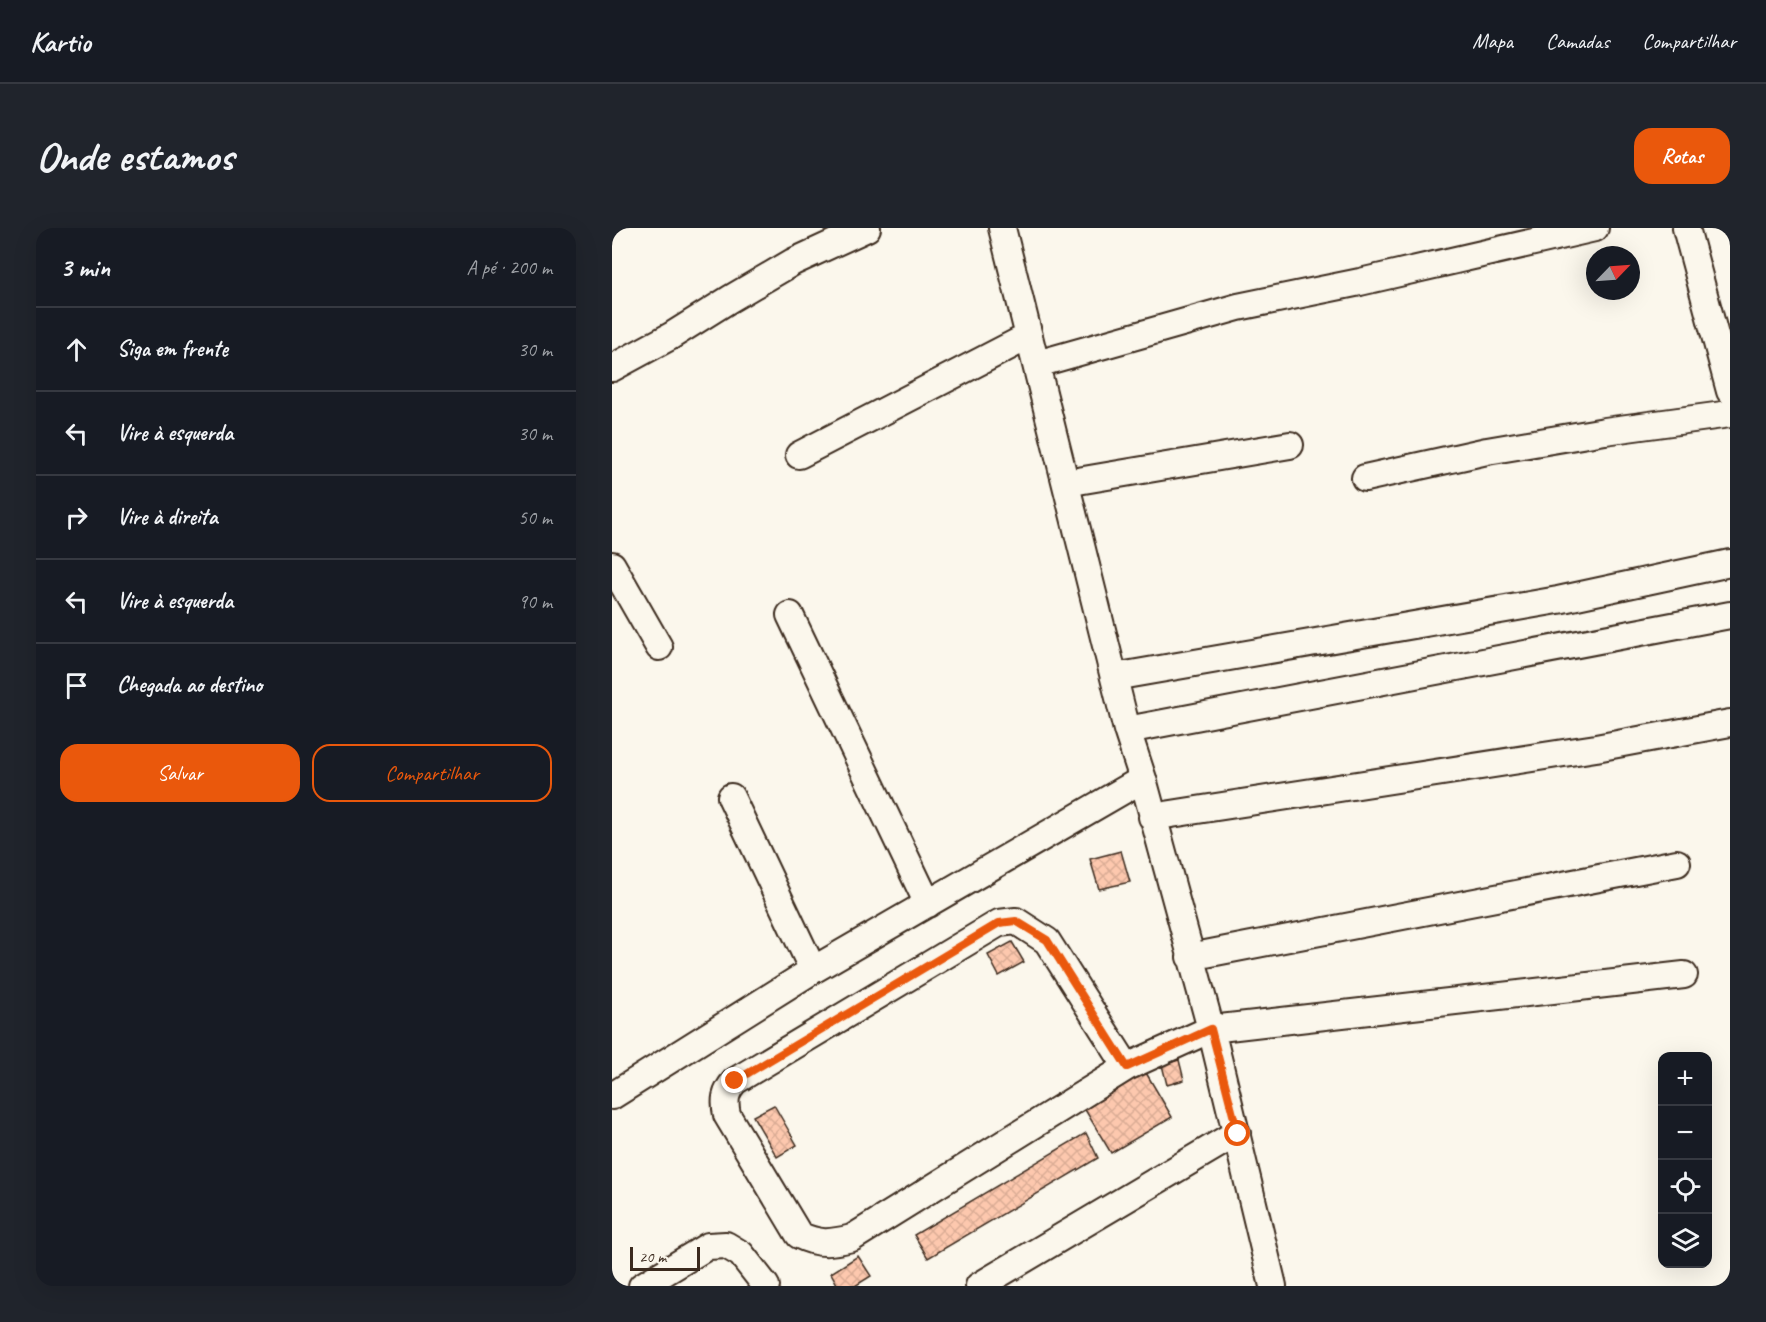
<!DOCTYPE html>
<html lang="pt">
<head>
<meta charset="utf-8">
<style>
  :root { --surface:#171b24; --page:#20242c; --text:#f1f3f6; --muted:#9ea1a6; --line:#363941; --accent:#ea580c }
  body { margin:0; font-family:Caveat,sans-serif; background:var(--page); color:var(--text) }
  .controls { position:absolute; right:18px; bottom:18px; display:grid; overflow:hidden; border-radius:12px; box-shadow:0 6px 24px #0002 }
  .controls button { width:54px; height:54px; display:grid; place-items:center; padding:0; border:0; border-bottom:2px solid var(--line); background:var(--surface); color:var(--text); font:30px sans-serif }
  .compass { position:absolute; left:974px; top:18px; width:54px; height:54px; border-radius:50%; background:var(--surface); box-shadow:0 6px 24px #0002; rotate:65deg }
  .scale { position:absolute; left:18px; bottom:15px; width:70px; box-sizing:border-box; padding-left:6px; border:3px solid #3b2a1e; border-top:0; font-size:16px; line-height:21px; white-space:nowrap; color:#3b2a1e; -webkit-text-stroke:4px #fbf7ec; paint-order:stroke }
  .stop { position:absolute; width:18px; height:18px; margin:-14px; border:4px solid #ea580c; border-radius:50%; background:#fff }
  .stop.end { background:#ea580c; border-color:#fff; box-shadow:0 2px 6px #0008 }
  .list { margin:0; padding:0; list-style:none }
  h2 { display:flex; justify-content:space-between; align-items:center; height:78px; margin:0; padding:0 24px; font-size:26px }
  h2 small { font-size:20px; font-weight:400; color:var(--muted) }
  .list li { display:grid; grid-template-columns:39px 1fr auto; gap:18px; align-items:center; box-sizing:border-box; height:84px; padding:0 24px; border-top:2px solid var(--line) }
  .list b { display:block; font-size:22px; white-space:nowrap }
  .list em { font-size:20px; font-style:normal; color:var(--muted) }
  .actions { display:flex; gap:12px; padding:18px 24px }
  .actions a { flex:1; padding:14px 0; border:2px solid var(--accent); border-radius:18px; text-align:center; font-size:21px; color:var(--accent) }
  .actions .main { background:var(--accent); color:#fff }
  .icon { flex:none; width:33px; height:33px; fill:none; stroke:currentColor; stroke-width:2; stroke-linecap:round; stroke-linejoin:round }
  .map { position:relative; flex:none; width:1118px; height:1058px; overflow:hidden; border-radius:18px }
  header { display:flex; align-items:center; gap:36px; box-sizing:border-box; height:84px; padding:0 30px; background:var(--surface); border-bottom:2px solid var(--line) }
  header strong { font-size:28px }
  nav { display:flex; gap:33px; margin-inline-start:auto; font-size:21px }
  .intro { display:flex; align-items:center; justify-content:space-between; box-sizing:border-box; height:144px; padding:0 36px }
  h1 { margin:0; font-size:42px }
  .button { padding:15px 27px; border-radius:18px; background:var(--accent); color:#fff; font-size:21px; font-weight:700 }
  main { display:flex; gap:36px; padding:0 36px }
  aside { flex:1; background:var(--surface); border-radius:18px; box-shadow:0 6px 24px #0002 }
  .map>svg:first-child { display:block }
  .building { fill:url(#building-cross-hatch); stroke:#3b2a1e; stroke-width:1.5 }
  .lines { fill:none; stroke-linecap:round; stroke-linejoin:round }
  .minor-casing { stroke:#3b2a1e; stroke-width:30 }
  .minor { stroke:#fbf7ec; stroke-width:26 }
  .route { stroke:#ea580c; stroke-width:8 }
</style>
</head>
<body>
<header>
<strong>Kartio</strong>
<nav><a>Mapa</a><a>Camadas</a><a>Compartilhar</a></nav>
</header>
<div class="intro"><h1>Onde estamos</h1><a class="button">Rotas</a></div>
<main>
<aside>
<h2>3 min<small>A pé · 200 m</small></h2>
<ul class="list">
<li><svg class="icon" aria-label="ahead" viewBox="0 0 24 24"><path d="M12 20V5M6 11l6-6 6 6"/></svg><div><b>Siga em frente</b></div><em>30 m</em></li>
<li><svg class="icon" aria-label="left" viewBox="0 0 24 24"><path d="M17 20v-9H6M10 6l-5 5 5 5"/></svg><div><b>Vire à esquerda</b></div><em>30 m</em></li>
<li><svg class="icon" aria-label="right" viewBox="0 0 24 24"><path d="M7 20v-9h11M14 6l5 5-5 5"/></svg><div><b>Vire à direita</b></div><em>50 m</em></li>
<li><svg class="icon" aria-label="left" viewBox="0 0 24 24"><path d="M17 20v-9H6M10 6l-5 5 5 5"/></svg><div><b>Vire à esquerda</b></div><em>90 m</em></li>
<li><svg class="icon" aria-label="arrive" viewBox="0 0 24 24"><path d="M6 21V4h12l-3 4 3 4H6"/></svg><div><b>Chegada ao destino</b></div></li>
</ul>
<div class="actions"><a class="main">Salvar</a><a>Compartilhar</a></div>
</aside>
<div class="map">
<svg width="1118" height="1058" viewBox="0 0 1118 1058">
  <defs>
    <pattern id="building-cross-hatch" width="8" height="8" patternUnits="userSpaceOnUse" patternTransform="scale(1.5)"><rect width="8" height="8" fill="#fdc8ae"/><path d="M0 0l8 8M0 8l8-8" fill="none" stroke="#daac95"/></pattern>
  </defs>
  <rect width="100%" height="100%" fill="#fbf7ec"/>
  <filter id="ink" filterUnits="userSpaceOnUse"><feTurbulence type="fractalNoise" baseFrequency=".0167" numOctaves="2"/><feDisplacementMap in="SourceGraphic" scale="12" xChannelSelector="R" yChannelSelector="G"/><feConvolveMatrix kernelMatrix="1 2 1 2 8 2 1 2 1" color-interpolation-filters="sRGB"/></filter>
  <g filter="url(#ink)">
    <path class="building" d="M509 623 518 654 487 661 478 631Z
      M400 714 412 734 387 748 376 727Z
      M567 832 572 852 555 857 550 837Z
      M533 843 560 889 499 925 472 880Z
      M162 877 185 917 165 929 141 888Z
      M474 905 486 930 316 1030 302 1007Z
      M246 1028 259 1048 243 1058H226L219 1045Z"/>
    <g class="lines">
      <g class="minor-casing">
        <path id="minor" d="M390 0 515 502 531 551 599 801 661 1058
          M1074 0 1118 163
          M425 136 626 79 748 54 983 0
          M0 140 59 108 118 71 181 34 255 0
          M187 227 417 108
          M753 250 875 223 993 203 1118 186
          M454 255 678 217
          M0 337 47 419
          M178 387 316 676
          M502 449 946 372 1118 335
          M515 502 1118 387
          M119 569 201 742
          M540 589 984 520 1118 495
          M578 729 1065 635
          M515 839 435 713 404 693 387 695 123 853C113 864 112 872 115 887L187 1007C207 1017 219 1015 240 1010L515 839 599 801 1072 747
          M0 868 201 742 531 551
          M30 1058 96 1018 114 1017 129 1026 154 1058
          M367 1058 625 905"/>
      </g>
      <use href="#minor" class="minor"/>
    </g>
  </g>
  <g class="lines" filter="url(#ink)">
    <path class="route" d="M123 853 387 695 404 693 435 712 515 839 599 801 626 906"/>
  </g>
</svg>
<div class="controls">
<button>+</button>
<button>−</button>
<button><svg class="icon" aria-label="locate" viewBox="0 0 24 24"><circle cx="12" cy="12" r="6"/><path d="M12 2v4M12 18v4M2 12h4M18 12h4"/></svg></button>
<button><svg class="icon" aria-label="layers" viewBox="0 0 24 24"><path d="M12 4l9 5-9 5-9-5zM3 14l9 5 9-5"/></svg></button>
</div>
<svg class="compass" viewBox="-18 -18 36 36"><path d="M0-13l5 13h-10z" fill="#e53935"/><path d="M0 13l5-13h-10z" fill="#9ea1a6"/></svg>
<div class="scale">20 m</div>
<div class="stop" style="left:626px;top:906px"></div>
<div class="stop end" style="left:123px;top:853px"></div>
</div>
</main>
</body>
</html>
